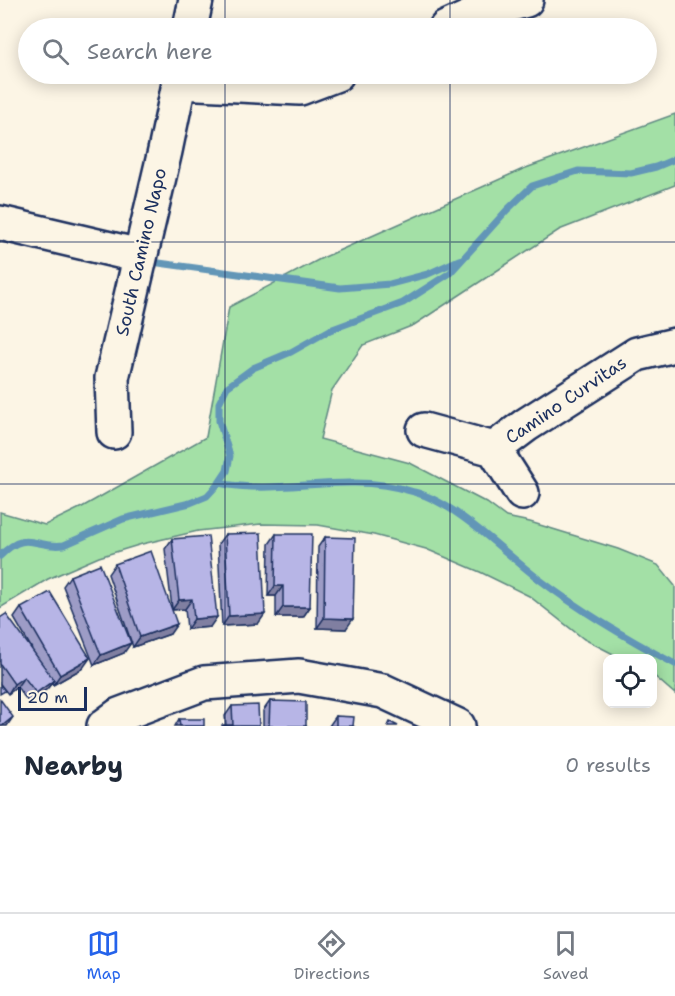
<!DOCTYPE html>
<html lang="en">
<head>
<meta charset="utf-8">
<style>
  :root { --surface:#fff; --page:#f2f2f3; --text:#1f2937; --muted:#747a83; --line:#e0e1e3; --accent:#2563eb }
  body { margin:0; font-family:"Shantell Sans",sans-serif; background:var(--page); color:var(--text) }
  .controls { position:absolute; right:18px; bottom:18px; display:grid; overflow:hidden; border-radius:12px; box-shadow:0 3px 15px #0003 }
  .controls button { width:54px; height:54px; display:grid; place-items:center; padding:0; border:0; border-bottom:2px solid var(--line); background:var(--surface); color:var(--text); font:30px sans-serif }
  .scale { position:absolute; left:18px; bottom:15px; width:69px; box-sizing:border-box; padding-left:6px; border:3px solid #1b2f5e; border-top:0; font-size:16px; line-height:21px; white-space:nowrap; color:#1b2f5e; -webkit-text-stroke:4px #fcf5e5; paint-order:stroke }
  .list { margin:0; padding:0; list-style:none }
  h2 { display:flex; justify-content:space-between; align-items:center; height:78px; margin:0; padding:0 24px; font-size:26px }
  h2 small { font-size:20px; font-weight:400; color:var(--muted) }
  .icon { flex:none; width:33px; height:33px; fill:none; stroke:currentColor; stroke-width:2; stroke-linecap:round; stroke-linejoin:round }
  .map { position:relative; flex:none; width:675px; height:726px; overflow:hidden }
  .search { position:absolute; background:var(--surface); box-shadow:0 3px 15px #0003; left:18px; right:18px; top:18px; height:66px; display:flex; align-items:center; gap:15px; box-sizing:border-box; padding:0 21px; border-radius:33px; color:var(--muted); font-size:22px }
  .sheet { height:186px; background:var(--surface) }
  nav { display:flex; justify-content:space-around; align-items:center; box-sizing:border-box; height:84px; border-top:2px solid var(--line); background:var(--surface); font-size:16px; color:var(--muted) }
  nav a { display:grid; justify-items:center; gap:3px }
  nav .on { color:var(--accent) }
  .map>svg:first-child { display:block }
  .green { fill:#a3e0a6; stroke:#5f8882; stroke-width:1.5 }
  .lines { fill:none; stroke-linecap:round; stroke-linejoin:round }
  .stream { stroke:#6296b7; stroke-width:7 }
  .minor-casing { stroke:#1b2f5e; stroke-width:38 }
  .minor { stroke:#fcf5e5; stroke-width:33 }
  .wall { fill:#9d9cc6; stroke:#1b2f5e; stroke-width:1.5 }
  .shaded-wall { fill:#807fa1; stroke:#1b2f5e; stroke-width:1.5 }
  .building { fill:#b7b5e6; stroke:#1b2f5e; stroke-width:1.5 }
  .grid { fill:none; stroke:#1b2f5e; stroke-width:1.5; stroke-opacity:0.55 }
  .labels { text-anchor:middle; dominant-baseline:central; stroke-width:4.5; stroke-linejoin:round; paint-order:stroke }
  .street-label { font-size:18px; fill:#1b2f5e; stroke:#fcf5e5 }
</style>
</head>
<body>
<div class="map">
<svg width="675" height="726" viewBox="0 0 675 726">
  <rect width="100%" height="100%" fill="#fcf5e5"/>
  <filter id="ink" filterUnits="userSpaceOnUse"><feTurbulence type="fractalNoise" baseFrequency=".0167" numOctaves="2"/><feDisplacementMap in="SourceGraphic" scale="12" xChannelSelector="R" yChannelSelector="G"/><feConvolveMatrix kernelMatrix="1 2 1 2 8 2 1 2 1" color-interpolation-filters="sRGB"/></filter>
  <g filter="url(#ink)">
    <path class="green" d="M675 114V185L559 230 414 325 363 345 332 390 320 439 410 463 487 503 506 517 530 522 618 549 658 565 675 586V694L653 675 652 658H621L584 639 529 596 480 572 426 549 374 535 318 525 261 524 198 531 142 544 99 557 48 579 0 608V512L45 525 82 507 206 437 229 307 320 259 523 169Z"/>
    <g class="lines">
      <path class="stream" d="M159 263 340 288 390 284 428 274 459 260
        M219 483C265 493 309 482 355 483 375 483 395 486 414 492 457 503 504 553 540 580 582 612 628 639 675 664
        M0 556C27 528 35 549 64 545L123 519 190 503 207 496 219 483 227 471 230 456 219 421V403L227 387 253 368 291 352 330 330 403 303 450 273 507 210 532 186 578 171 631 173 656 167 675 159"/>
      <g class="minor-casing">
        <path id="minor" d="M190 28 196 0
          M446 28 479 13 526 0
          M179 82 300 88 337 74
          M0 223 140 256
          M424 430 494 449 522 493
          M114 432 112 378 165 151 181 74
          M494 449 526 425 637 354 675 345
          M104 726 119 715 204 683 299 676 383 691 458 726"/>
      </g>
      <use href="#minor" class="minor"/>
    </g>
    <path class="wall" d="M225 534 258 624 222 626 218 544Z
      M276 534 310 607 303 617H276V596H268L269 544Z
      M325 537 346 629 317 628 318 547Z
      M172 539 210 627 187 629 185 609 172 610 170 634 133 647 108 574 115 564 172 608 165 549Z
      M70 576 124 653 94 665 63 586Z
      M21 608 83 668 53 685 52 683 47 689 29 703 17 687 8 694 0 684V618L32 649 14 618Z
      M270 701 306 726H263V711Z
      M232 706 259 726H222L226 725 225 716Z
      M336 716 353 726H329Z
      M179 719 204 726H175Z"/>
    <path class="shaded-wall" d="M275 586H283L276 596H268Z
      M192 599 185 609 172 610 179 600Z
      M283 607H310L303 617H276Z
      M265 614 258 624 222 626 229 616Z
      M217 617 210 627 187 629 194 619Z
      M324 618 353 619 346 629 317 628Z
      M177 624 170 634 133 647 140 637Z
      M131 643 124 653 94 665 101 655Z
      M90 658 83 668 53 685 60 675Z
      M24 677 17 687 8 694 14 684Z
      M54 680 47 689 29 703 36 693Z
      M13 717 7 726H2Z"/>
    <path class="building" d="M261 533 265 614 229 616 225 534Z
      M276 534H312L310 607H283V586H275Z
      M208 536 217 617 194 619 192 599 179 600 172 539Z
      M325 537 355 538 353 619 324 618Z
      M151 551 177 624 140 637 115 564Z
      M100 564 131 643 101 655 70 576Z
      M50 592 90 658 60 675 21 608Z
      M6 614 54 680 36 693 24 677 14 684 0 664V618Z
      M0 684 5 691 0 694Z
      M0 699 13 717 2 726H0Z
      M270 701 306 702V726H269Z
      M258 705 259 726H222V725H233L232 706Z
      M336 716 354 717 353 726H336Z
      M179 719H204V726H180Z
      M390 722 398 726H388Z"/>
  </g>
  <path class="grid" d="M225 0V28M450 0V28M225 74V726M450 74V726M0 242H675M0 484H675"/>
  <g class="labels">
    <g class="street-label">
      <text transform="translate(141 252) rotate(-77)">South Camino Napo</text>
      <text transform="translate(566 400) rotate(-34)">Camino Curvitas</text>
    </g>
  </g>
</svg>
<div class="controls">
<button><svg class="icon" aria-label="locate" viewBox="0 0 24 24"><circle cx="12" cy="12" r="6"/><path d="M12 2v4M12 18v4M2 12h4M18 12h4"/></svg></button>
</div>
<div class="scale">20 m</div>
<div class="search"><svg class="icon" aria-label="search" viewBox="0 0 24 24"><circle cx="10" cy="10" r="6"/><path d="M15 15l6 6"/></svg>Search here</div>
</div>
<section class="sheet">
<h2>Nearby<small>0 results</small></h2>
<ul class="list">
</ul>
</section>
<nav>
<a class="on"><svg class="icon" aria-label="map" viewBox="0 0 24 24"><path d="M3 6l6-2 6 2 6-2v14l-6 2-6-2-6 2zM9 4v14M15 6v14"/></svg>Map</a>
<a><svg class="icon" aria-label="directions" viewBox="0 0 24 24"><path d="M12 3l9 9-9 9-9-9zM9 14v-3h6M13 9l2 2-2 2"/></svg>Directions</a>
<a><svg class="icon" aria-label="saved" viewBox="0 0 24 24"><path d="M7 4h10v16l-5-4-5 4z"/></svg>Saved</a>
</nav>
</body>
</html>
